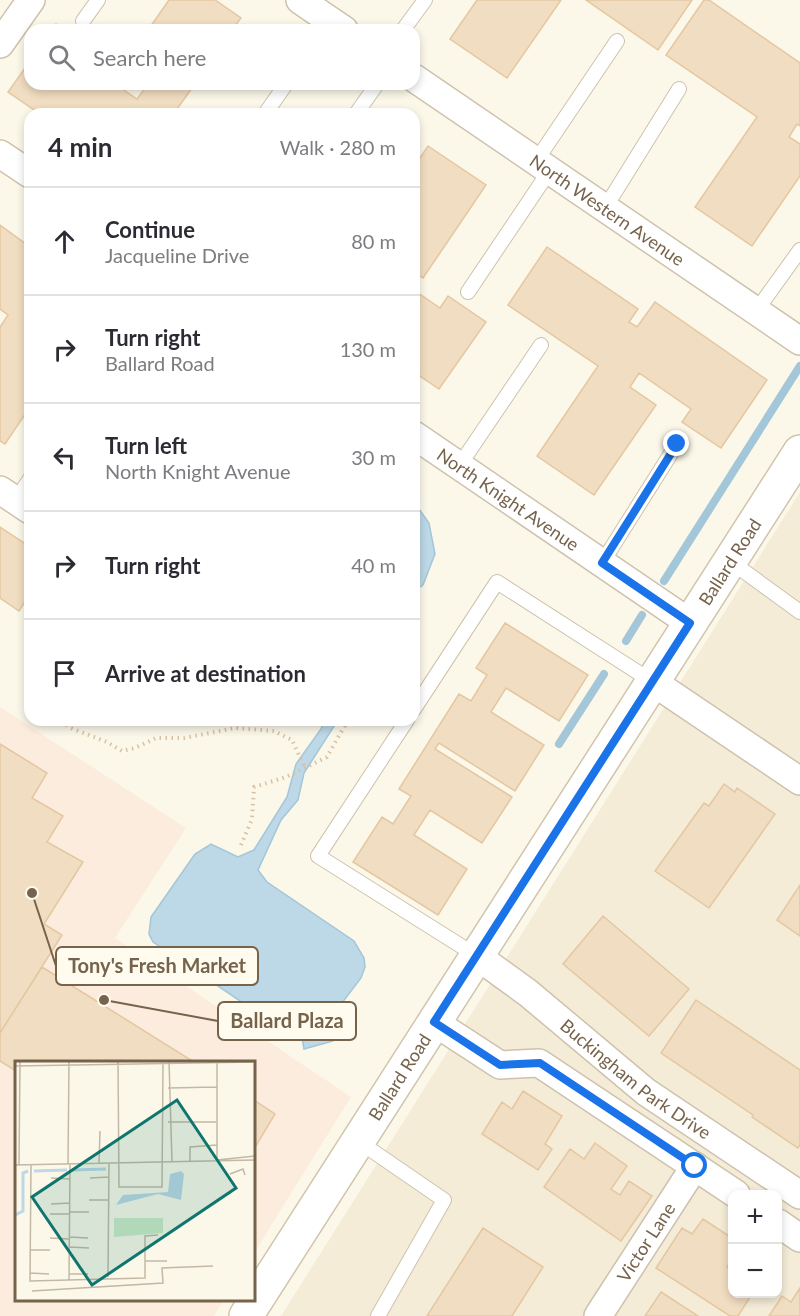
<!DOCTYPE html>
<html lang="en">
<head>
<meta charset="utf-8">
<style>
  :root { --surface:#fff; --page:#f7f7f7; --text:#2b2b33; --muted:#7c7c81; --line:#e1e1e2 }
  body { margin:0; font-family:Lato,sans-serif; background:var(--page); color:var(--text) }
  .controls { position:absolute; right:18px; bottom:18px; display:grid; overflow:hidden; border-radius:12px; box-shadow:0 3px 9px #0003 }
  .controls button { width:54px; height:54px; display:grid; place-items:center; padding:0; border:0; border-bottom:2px solid var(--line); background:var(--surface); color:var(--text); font:30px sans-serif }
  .stop { position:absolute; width:18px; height:18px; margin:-14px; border:4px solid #1a73e8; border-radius:50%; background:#fff }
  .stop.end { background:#1a73e8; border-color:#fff; box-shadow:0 2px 6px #0008 }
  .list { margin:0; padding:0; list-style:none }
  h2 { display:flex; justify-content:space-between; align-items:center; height:78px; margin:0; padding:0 24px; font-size:26px }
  h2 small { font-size:20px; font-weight:400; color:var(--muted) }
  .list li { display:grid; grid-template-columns:39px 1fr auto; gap:18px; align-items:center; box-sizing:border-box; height:108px; padding:0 24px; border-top:2px solid var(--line) }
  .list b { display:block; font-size:22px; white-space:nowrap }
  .list p { margin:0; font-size:20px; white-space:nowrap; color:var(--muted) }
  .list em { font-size:20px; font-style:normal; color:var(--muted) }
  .icon { flex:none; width:33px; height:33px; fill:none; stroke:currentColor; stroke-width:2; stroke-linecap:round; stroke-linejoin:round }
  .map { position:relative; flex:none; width:800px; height:1316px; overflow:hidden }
  .search { position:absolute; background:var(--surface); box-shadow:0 3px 9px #0003; left:24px; top:24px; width:396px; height:66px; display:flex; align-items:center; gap:15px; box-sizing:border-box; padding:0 21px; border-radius:18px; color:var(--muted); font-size:22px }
  .panel { position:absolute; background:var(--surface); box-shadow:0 3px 9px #0003; left:24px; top:108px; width:396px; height:618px; border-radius:18px }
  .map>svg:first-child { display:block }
  .residential { fill:#f4ecd7; fill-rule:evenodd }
  .commercial { fill:#fcecdd }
  .water { fill:#bdd8e6; stroke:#a3c6d8; stroke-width:1.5 }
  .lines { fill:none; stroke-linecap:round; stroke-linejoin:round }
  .stream { stroke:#a3c6d8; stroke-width:8 }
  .building { fill:#f1ddc1; stroke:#e4c7a1; stroke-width:1.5 }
  .lane-casing { stroke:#cec2ae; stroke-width:16 }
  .street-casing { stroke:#cec2ae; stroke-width:30 }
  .secondary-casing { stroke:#d1c4ac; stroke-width:36 }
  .path { stroke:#d7c1a3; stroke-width:4; stroke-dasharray:1.5 4.5; stroke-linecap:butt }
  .lane { stroke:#fff; stroke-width:14 }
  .street { stroke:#fff; stroke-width:27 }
  .secondary { stroke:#fff; stroke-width:33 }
  .route { stroke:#1a73e8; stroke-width:8 }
  .labels { text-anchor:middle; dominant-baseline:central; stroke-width:6; stroke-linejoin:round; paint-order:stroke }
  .street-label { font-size:18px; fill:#76634c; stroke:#fffbef }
  .inset-river { fill:none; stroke:#bdd8e6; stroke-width:3 }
  .inset-road { fill:none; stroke:#c2b8a5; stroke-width:1.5 }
  .view { fill:#0f766e; fill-opacity:0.15; stroke:#0f766e; stroke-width:3 }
  .inset-edge { fill:none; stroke:#76634c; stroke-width:3 }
  .leader { fill:none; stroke:#76634c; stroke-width:2 }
  .callout-dot { fill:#76634c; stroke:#fffbef; stroke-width:2 }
  .callout { fill:#fffbef; stroke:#76634c; stroke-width:2 }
  .callout-label { font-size:20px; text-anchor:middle; font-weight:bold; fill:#76634c }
</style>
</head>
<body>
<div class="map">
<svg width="800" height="1316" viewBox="0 0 800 1316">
  <rect width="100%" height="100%" fill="#fcf8e9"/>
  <path class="residential" d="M800 492V1316H281ZM732 1194H778V1294H732Z"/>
  <path class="commercial" d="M0 707 186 828 115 938 351 1097 254 1253V1062H16V1300H224L214 1316H0Z"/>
  <path class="water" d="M414 502 429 523 435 554 423 585 414 591Z
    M324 720H338L304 773 298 800 281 820 258 870 267 882 354 941 364 958 365 967 361 978 332 1016 333 1041 304 1049 301 1032 277 1026 153 942 149 934 151 917 195 854 211 844 238 857 254 850 287 797 296 764 321 729Z"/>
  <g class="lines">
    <path class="stream" d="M664 581 800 366
      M626 641 642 615
      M559 744 604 674"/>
  </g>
  <path class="building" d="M169 0H215L241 18 232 30H148Z
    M477 0H561L507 78 450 39Z
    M586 0H692L658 50Z
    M704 0H709L800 63V126L797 124 789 137 800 144V176L752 246 695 207 757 117 666 55Z
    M56 24 64 30H52Z
    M30 61V84H115L137 99 146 87 142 84H195L177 109 185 114H40L8 92Z
    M428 146 486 185 423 278 414 272V167Z
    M0 225 30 247V407L5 444 0 441V327L8 315 0 309Z
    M547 247 638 309 629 322 637 327 655 302 767 380 721 448 682 422 691 409 639 373 630 387 656 405 594 495 537 456 598 366 508 305Z
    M414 290 440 308 448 296 486 322 439 389 414 372Z
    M0 527 30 547V594L19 611 0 598Z
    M505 623 588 675 559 721 506 688 491 712 544 745 515 791 439 743 435 749 512 797 482 843 430 810 414 835 467 869 438 915 353 862 382 817 393 824 411 796 399 789 459 694 471 701 487 675 476 668Z
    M0 744 47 773 32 798 63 816 47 842 83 862 44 924 62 935 0 1033Z
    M724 784 735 792 737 788 775 814 709 908 655 871 704 803 709 806Z
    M800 885V936L777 920Z
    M603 916 689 989 649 1036 563 964Z
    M42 967 194 1062H16V1071L0 1061V1033Z
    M696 1000 800 1070V1145L798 1148 752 1117 753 1115 661 1053Z
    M523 1091 562 1116 545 1144 552 1149 538 1170 482 1134 502 1102 512 1109Z
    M254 1100 275 1114 254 1149Z
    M595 1143 627 1166 611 1189 620 1195 629 1181 652 1196 621 1241 544 1187 570 1149 584 1159Z
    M703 1219 732 1238V1258L727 1267 732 1271V1294H752L738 1316H730L656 1268 682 1228 692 1234Z
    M483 1228 543 1267 512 1316H427Z
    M800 1288V1316H769L782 1296 791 1302Z
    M661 1292 698 1316H645Z"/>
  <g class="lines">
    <g class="lane-casing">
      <path id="lane" d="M83 21 98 0
        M403 30 425 0
        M265 114 286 84
        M356 114 377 84
        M536 161 617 41
        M605 208 679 89
        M468 292 550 170
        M756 311 800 250
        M459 466 541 345
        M16 500 30 479
        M730 561 800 612
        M602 563 677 444
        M414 709 497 582 653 682
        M407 720 318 856 477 956
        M358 1141 444 1200 378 1316"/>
    </g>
    <g class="street-casing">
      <g id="street">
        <path d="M300 0 344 30"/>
        <path d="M0 44 31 0"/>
        <path id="s1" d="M414 78 800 341"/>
        <path d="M0 154 30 174"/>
        <path id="s2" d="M414 435 690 623"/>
        <path d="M0 490 30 510"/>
        <path d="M653 682 800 781"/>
        <path id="s3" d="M477 956 528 993 646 1092 800 1195"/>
        <path d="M434 1022 500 1065 539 1063 736 1194"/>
        <path d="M778 1223 800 1238"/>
        <path id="s4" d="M598 1316 695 1166"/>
      </g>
    </g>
    <g class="secondary-casing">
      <g id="secondary">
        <path id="s5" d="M246 1316 800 452"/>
      </g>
    </g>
    <path class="path" d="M63 720 68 727 107 742 122 751 135 748 156 738H184L235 728 274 731 292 740 305 768
      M241 845 252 819 254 787 286 777 327 757 348 720"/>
    <use href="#lane" class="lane"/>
    <use href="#street" class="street"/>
    <use href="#secondary" class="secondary"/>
  </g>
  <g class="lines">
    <path class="route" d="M677 444 602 563 690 623 434 1022 500 1065 540 1063 695 1166"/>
  </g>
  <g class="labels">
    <g class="street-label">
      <text stroke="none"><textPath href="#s1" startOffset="234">North Western Avenue</textPath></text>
      <text stroke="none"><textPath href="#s2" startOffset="114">North Knight Avenue</textPath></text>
      <text stroke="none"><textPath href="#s5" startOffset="896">Ballard Road</textPath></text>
      <text stroke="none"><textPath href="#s5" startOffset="284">Ballard Road</textPath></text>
      <text stroke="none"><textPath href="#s3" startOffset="201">Buckingham Park Drive</textPath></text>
      <text stroke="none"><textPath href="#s4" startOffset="88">Victor Lane</textPath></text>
    </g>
  </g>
  <g transform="translate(15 1061)">
    <rect width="240" height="240" fill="#fcf8e9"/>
    <path d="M99 157H148V172L99 176Z" fill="#ceeac7"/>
    <path d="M166 110 169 113 166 139 143 133 101 144 108 134 153 131 155 113Z" fill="#bdd8e6"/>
    <path class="inset-river" d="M57 109 91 108M19 110 52 109M0 154 8 150V112L13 110"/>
    <path class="inset-road" d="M103 0 104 126H147L148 3M154 0 157 101M0 5 240 1M153 27 202 26M153 61H201M202 99V0M202 99 240 95M175 100V86L202 84M84 102 85 70M53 103 54 0M0 104 240 99M4 104 5 0M16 104 15 220 130 217V175L143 174M215 113 228 108 230 114M36 117 55 118M75 117 94 116M74 139H94M36 143 55 142M55 151H74M35 153H55M54 176 73 177M35 177 54 178M54 186 74 187M15 189H35M130 200H152M15 212 34 213M54 213H73M93 216 94 102M54 220 55 103M17 230 148 222 147 207 198 205"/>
    <path class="view" d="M162 39 221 127 77 224 17 136Z"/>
    <rect width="240" height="240" class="inset-edge"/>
  </g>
  <path class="leader" d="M32 893L56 966M104 1000L218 1021"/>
  <g class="callout-dot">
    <circle cx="32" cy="893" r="6"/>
    <circle cx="104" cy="1000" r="6"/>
  </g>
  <g class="callout">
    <rect x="56" y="947" width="202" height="38" rx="6"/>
    <rect x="218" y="1002" width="138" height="38" rx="6"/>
  </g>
  <g class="callout-label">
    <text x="157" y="973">Tony's Fresh Market</text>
    <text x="287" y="1028">Ballard Plaza</text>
  </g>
</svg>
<div class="controls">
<button>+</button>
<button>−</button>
</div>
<div class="stop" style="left:695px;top:1166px"></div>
<div class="stop end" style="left:677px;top:444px"></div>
<div class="search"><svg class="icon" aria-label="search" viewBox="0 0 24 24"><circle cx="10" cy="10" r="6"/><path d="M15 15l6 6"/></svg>Search here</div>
<section class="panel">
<h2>4 min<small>Walk · 280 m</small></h2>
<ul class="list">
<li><svg class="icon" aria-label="ahead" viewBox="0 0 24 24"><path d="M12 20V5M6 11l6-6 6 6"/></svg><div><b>Continue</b><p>Jacqueline Drive</p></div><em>80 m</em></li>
<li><svg class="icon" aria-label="right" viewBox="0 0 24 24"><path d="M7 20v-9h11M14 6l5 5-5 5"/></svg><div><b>Turn right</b><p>Ballard Road</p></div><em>130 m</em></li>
<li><svg class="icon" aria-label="left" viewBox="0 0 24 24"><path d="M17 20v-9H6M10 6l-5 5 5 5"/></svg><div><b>Turn left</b><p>North Knight Avenue</p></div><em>30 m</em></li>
<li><svg class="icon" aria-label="right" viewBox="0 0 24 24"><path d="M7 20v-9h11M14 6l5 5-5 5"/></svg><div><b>Turn right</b></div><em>40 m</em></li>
<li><svg class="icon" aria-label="arrive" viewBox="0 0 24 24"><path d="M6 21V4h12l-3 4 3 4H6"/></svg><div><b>Arrive at destination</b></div></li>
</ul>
</section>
</div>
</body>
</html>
